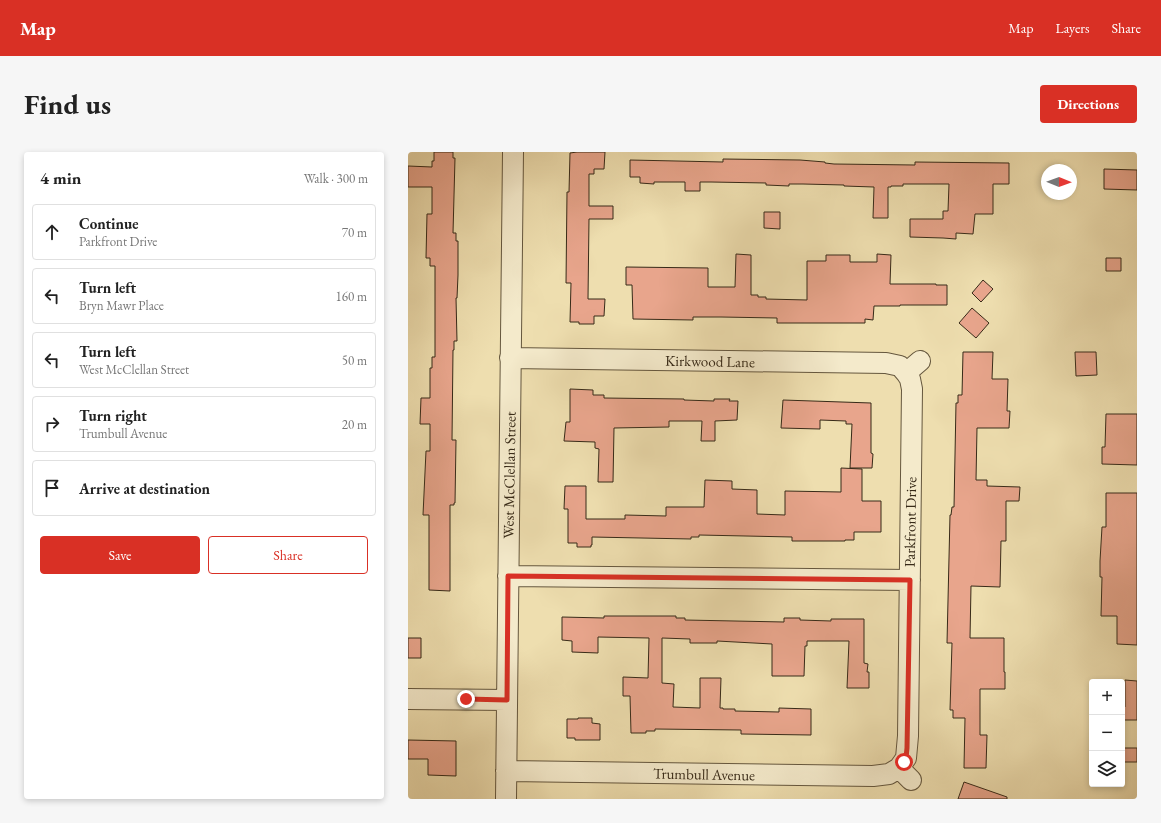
<!DOCTYPE html>
<html lang="en">
<head>
<meta charset="utf-8">
<style>
  :root { --surface:#fff; --page:#f6f6f6; --text:#222; --muted:#767676; --line:#e0e0e0; --accent:#d93025 }
  body { margin:0; font-family:"EB Garamond",serif; background:var(--page); color:var(--text) }
  .controls { position:absolute; right:12px; bottom:12px; display:grid; overflow:hidden; border-radius:4px; box-shadow:0 2px 6px #0003 }
  .controls button { width:36px; height:36px; display:grid; place-items:center; padding:0; border:0; border-bottom:1px solid var(--line); background:var(--surface); color:var(--text); font:20px sans-serif }
  .compass { position:absolute; left:633px; top:12px; width:36px; height:36px; border-radius:50%; background:var(--surface); box-shadow:0 2px 6px #0003; rotate:91deg }
  .stop { position:absolute; width:12px; height:12px; margin:-9px; border:3px solid #d93025; border-radius:50%; background:#fff }
  .stop.end { background:#d93025; border-color:#fff; box-shadow:0 1px 4px #0008 }
  .list { margin:0; padding:0; list-style:none }
  h2 { display:flex; justify-content:space-between; align-items:center; height:52px; margin:0; padding:0 16px; font-size:17px }
  h2 small { font-size:13px; font-weight:400; color:var(--muted) }
  .list li { display:grid; grid-template-columns:26px 1fr auto; gap:12px; align-items:center; box-sizing:border-box; height:56px; margin:0 8px 8px; padding:0 8px; border:1px solid var(--line); border-radius:4px }
  .list b { display:block; font-size:15px; white-space:nowrap }
  .list p { margin:0; font-size:13px; white-space:nowrap; color:var(--muted) }
  .list em { font-size:13px; font-style:normal; color:var(--muted) }
  .actions { display:flex; gap:8px; padding:12px 16px }
  .actions a { flex:1; padding:9px 0; border:1px solid var(--accent); border-radius:4px; text-align:center; font-size:14px; color:var(--accent) }
  .actions .main { background:var(--accent); color:#fff }
  .icon { flex:none; width:22px; height:22px; fill:none; stroke:currentColor; stroke-width:2; stroke-linecap:round; stroke-linejoin:round }
  .map { position:relative; flex:none; width:729px; height:647px; overflow:hidden; border-radius:4px }
  header { display:flex; align-items:center; gap:24px; box-sizing:border-box; height:56px; padding:0 20px; background:var(--accent); color:#fff }
  header strong { font-size:19px }
  nav { display:flex; gap:22px; margin-inline-start:auto; font-size:14px }
  .intro { display:flex; align-items:center; justify-content:space-between; box-sizing:border-box; height:96px; padding:0 24px }
  h1 { margin:0; font-size:28px }
  .button { padding:10px 18px; border-radius:4px; background:var(--accent); color:#fff; font-size:14px; font-weight:700 }
  main { display:flex; gap:24px; padding:0 24px }
  aside { flex:1; background:var(--surface); border-radius:4px; box-shadow:0 2px 6px #0003 }
  .map>svg:first-child { display:block }
  .building { fill:#e8a58c; stroke:#372a18 }
  .lines { fill:none; stroke-linecap:round; stroke-linejoin:round }
  .street-casing { stroke:#65573e; stroke-width:22 }
  .street { stroke:#f4eacb; stroke-width:20 }
  .route { stroke:#d93025; stroke-width:5 }
  .labels { text-anchor:middle; dominant-baseline:central; stroke-width:3.5; stroke-linejoin:round; paint-order:stroke }
  .street-label { font-size:15px; fill:#372a18; stroke:#f4eacb }
</style>
</head>
<body>
<header>
<strong>Map</strong>
<nav><a>Map</a><a>Layers</a><a>Share</a></nav>
</header>
<div class="intro"><h1>Find us</h1><a class="button">Directions</a></div>
<main>
<aside>
<h2>4 min<small>Walk · 300 m</small></h2>
<ul class="list">
<li><svg class="icon" aria-label="ahead" viewBox="0 0 24 24"><path d="M12 20V5M6 11l6-6 6 6"/></svg><div><b>Continue</b><p>Parkfront Drive</p></div><em>70 m</em></li>
<li><svg class="icon" aria-label="left" viewBox="0 0 24 24"><path d="M17 20v-9H6M10 6l-5 5 5 5"/></svg><div><b>Turn left</b><p>Bryn Mawr Place</p></div><em>160 m</em></li>
<li><svg class="icon" aria-label="left" viewBox="0 0 24 24"><path d="M17 20v-9H6M10 6l-5 5 5 5"/></svg><div><b>Turn left</b><p>West McClellan Street</p></div><em>50 m</em></li>
<li><svg class="icon" aria-label="right" viewBox="0 0 24 24"><path d="M7 20v-9h11M14 6l5 5-5 5"/></svg><div><b>Turn right</b><p>Trumbull Avenue</p></div><em>20 m</em></li>
<li><svg class="icon" aria-label="arrive" viewBox="0 0 24 24"><path d="M6 21V4h12l-3 4 3 4H6"/></svg><div><b>Arrive at destination</b></div></li>
</ul>
<div class="actions"><a class="main">Save</a><a>Share</a></div>
</aside>
<div class="map">
<svg width="729" height="647" viewBox="0 0 729 647">
  <rect width="100%" height="100%" fill="#eedeaf"/>
  <filter id="stains"><feTurbulence type="fractalNoise" baseFrequency=".005" numOctaves="4"/><feColorMatrix values="0 0 0 0 .2 0 0 0 0 .09 0 0 0 0 .02 0 0 0 .5 -.17"/></filter>
  <radialGradient id="worn" r=".72"><stop offset=".6" stop-color="#630" stop-opacity="0"/><stop offset="1" stop-color="#630" stop-opacity=".3"/></radialGradient>
  <path class="building" d="M26 0H45V6H47L45 81H48V89H50V123L49 146H48L49 189H46V198H45L44 288H48L47 351H46V353H42V439L21 438V363H15L18 299H22V272H12L13 246H22V216H24V205H27V114H22V106H18L19 62H24V35H0V14L24 15V9H26Z
    M169 0H197L196 17H186V22H181V54H205V67H181L180 147H197L196 164H186V172H171V170H162L163 131H158L159 40H161L162 1Z
    M315 7 392 8 417 10V11L426 12 507 13V10L601 11V32H585V62H567L565 82 548 81V87L535 86 502 85V67H535V59H540L541 32H495V34H483V35H480V66H465L466 35 436 34V33L395 32H381V34L358 33V31L303 30H292V39H277V30H246V32L232 31V25H222V8L315 10Z
    M696 17 729 18V38L696 37Z
    M356 60H372V77L356 76Z
    M328 102 343 103V143H350V145H358V147L399 148V109H418V103H442V110H469V102L483 103 482 132H528V133H539V153H492V154H466L465 168 457 167V171H369V166L313 165H285V168L225 167 224 133H218V115L300 116V135H327Z
    M698 106H713V119H698Z
    M575 128 585 137 573 150 564 141Z
    M564 156 581 171 568 186 551 171Z
    M555 200H585L584 227H600L599 259H602L601 276H569L568 328H579V334L612 335 611 349H598V389H593L592 435 563 434 562 486H596V520H597V537H572V583H579L578 616H556L557 566H545V558H542L544 491H539L542 363H543L544 355H546L548 251H550V243H554Z
    M667 200H688L689 223 668 224Z
    M162 237 185 238V243H196V246L276 247V248L306 249V247H322L321 249H330L329 268 307 269V289H293L294 269H261V275L206 276 205 330H190L191 297 187 296V290L156 289 158 270H162Z
    M375 248 463 251V301L465 302 464 316H442L444 272H438V269L412 268V277L373 276Z
    M698 262H729V313L694 312V295H697Z
    M433 316 454 317V349H473V380H446V388H437V389H384V385L291 383V385H283V387L184 385V393H183V395H169V391H160V357H156L157 334H178V367H217V363L258 364V355H296L297 328 324 329V337L349 338V362L377 363V339L433 340Z
    M698 341H729V493L709 492V464H693L694 425H692V409L694 375H698Z
    M196 464H268V466H277V468L376 470V466H392V468L423 469V467H456V511L460 512 459 520H461V536H439L441 489H399V494H397L396 524H364V492L309 489V491H282V487L254 486V531L266 532 265 555 292 556V526H313L312 556H315V557H327V559L371 560V556L403 557V583L333 582V578L247 577V579H238V581H223L222 544H215V525L240 526 241 486 190 485V501L164 500V489L154 488V465L196 466Z
    M0 486H13V506H0Z
    M717 528 729 529V568H715V555H717Z
    M170 566H184V571L192 572V588H167V586H159V567H170Z
    M0 588 48 589V624L20 623V607H0Z
    M715 596H729V610H715Z
    M556 630 599 645V647H550Z"/>
  <g class="lines">
    <g class="street-casing">
      <path id="street" d="M102 206 478 211 492 214 498 221
        M100 424 502 428
        M0 547 99 548
        M98 619 465 624 481 622 491 616
        M503 628 491 616 498 606 500 584 504 237 502 227 498 221 512 209
        M98 647 105 0"/>
    </g>
    <use href="#street" class="street"/>
  </g>
  <g class="lines">
    <path class="route" d="M58 547 99 548 100 424 502 428 499 596 498 606 496 610"/>
  </g>
  <g class="labels">
    <g class="street-label">
      <text transform="translate(302 209) rotate(1)">Kirkwood Lane</text>
      <text transform="translate(101 323) rotate(-89)">West McClellan Street</text>
      <text transform="translate(502 370) rotate(-89)">Parkfront Drive</text>
      <text transform="translate(296 622) rotate(1)">Trumbull Avenue</text>
    </g>
  </g>
  <rect width="100%" height="100%" filter="url(#stains)"/>
  <rect width="100%" height="100%" fill="url(#worn)"/>
</svg>
<div class="controls">
<button>+</button>
<button>−</button>
<button><svg class="icon" aria-label="layers" viewBox="0 0 24 24"><path d="M12 4l9 5-9 5-9-5zM3 14l9 5 9-5"/></svg></button>
</div>
<svg class="compass" viewBox="-18 -18 36 36"><path d="M0-13l5 13h-10z" fill="#e53935"/><path d="M0 13l5-13h-10z" fill="#767676"/></svg>
<div class="stop" style="left:496px;top:610px"></div>
<div class="stop end" style="left:58px;top:547px"></div>
</div>
</main>
</body>
</html>
